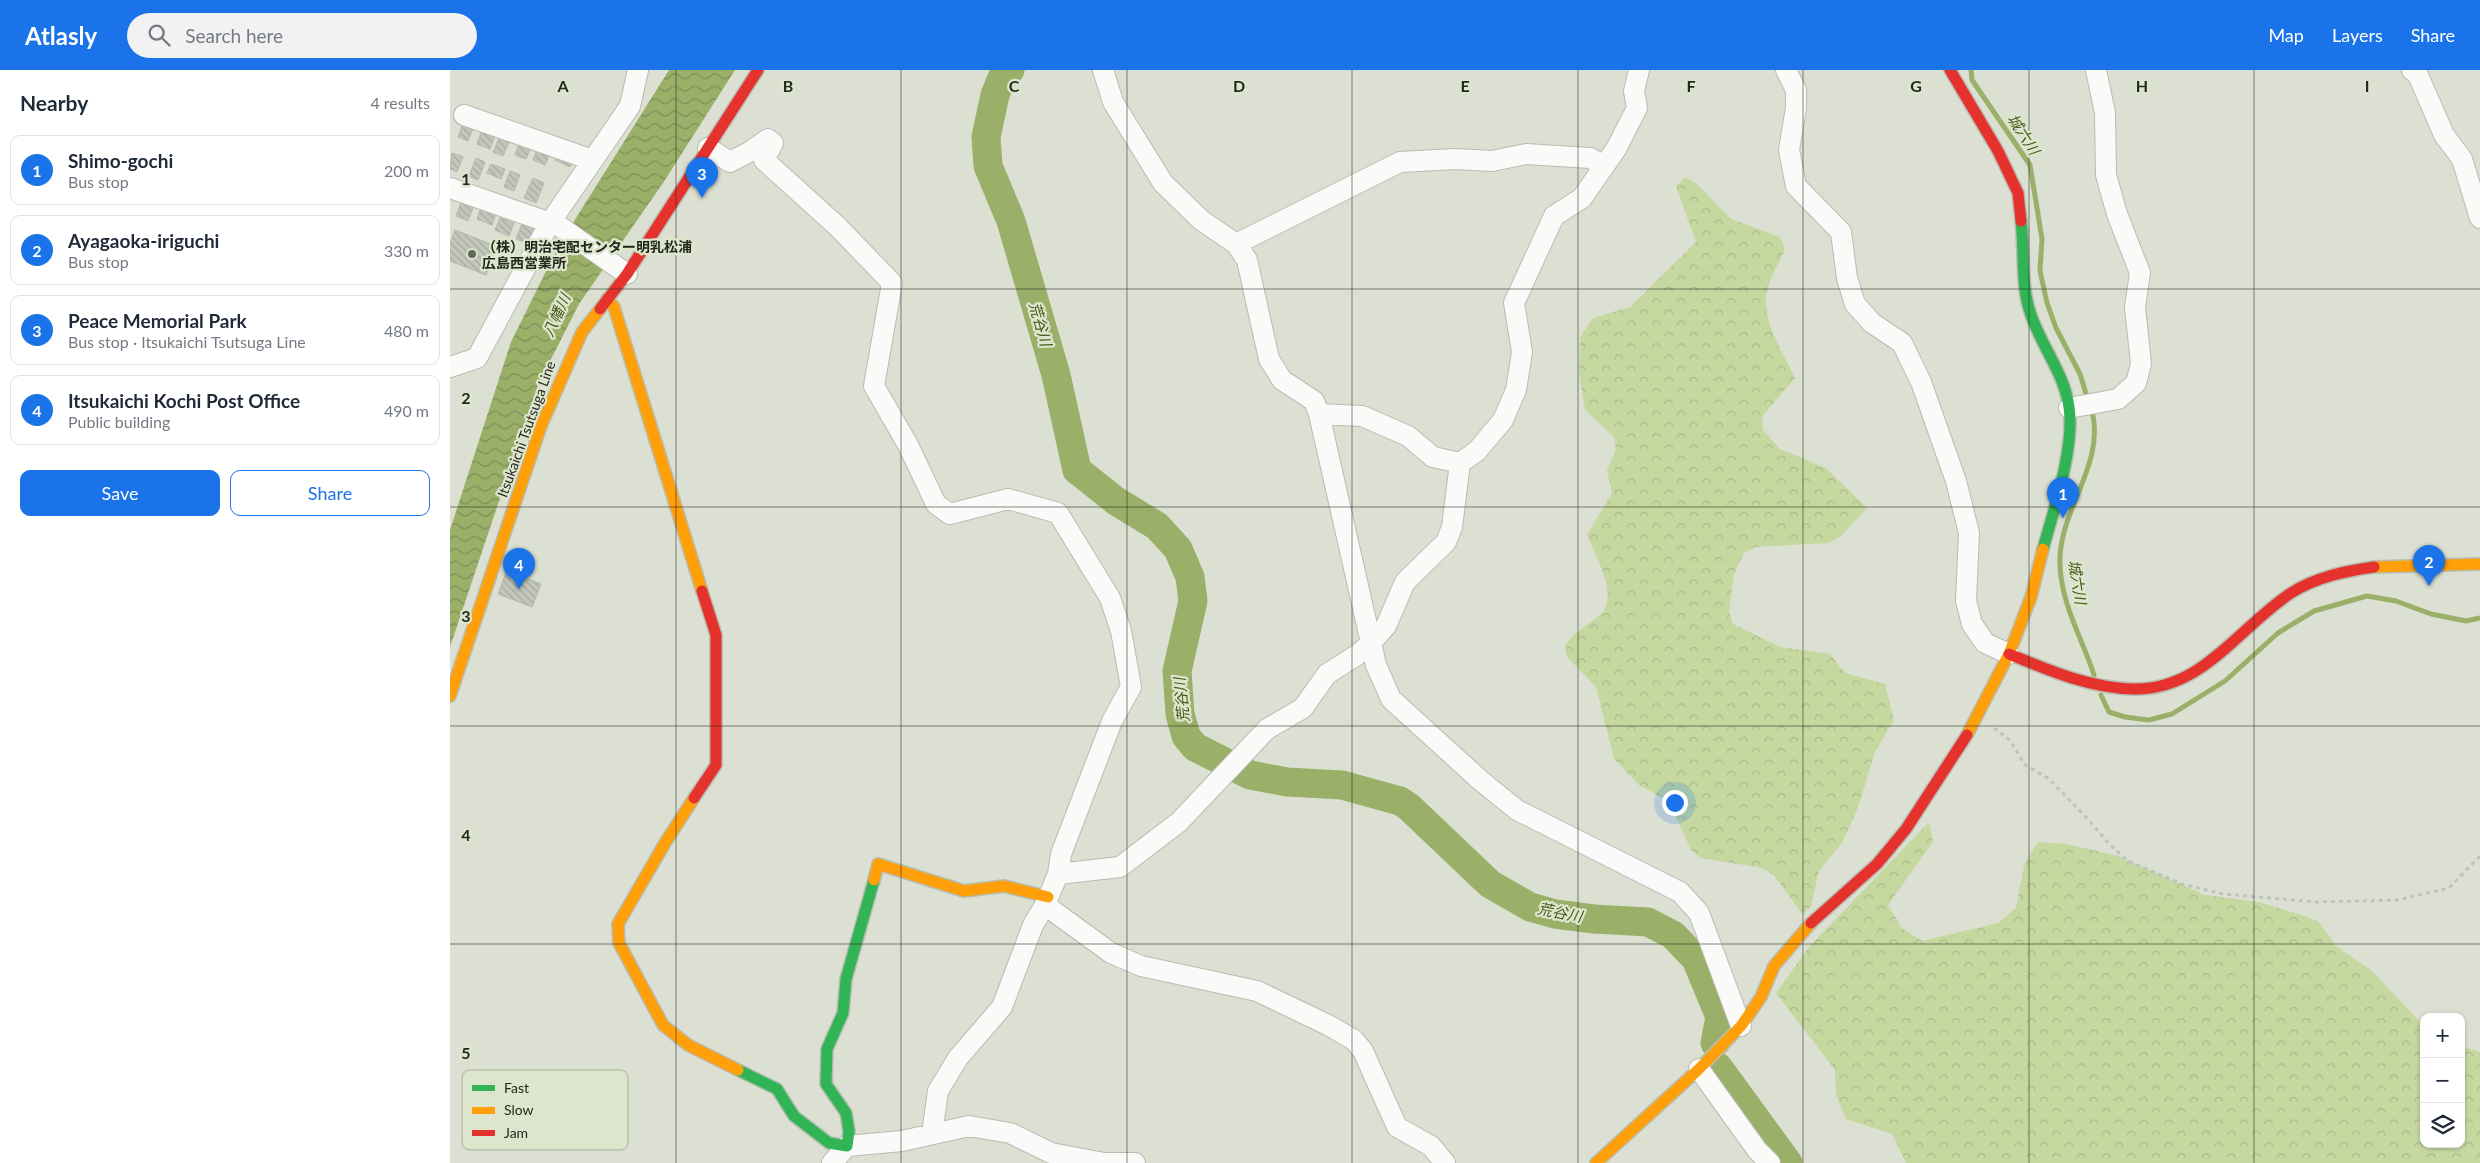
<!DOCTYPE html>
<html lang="en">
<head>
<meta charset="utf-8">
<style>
  :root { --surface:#fff; --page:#f2f2f3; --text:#1f2937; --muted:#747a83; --line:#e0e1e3; --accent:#1a73e8 }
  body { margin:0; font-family:Lato,"Noto Sans JP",sans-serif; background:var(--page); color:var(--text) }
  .controls { position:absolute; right:15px; bottom:15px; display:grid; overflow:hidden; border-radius:10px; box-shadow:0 1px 4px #0004 }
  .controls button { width:45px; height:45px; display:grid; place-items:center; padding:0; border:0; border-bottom:1px solid var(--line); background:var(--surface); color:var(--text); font:25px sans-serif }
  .you { position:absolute; left:1224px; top:732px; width:18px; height:18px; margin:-12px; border:4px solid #fff; border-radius:50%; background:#1a73e8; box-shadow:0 0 0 8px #1a73e833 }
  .badge { display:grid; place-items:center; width:32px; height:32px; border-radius:50%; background:var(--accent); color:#fff; font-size:16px; font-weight:700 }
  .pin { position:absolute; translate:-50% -41px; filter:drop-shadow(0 1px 2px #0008) }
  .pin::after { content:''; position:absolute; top:26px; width:18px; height:15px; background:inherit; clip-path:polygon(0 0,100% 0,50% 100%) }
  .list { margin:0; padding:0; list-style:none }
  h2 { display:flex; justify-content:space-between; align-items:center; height:65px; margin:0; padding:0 20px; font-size:21px }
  h2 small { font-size:16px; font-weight:400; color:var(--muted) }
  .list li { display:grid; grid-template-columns:32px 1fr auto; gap:15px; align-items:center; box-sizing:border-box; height:70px; margin:0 10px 10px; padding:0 10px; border:1px solid var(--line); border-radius:10px }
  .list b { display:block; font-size:19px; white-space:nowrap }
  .list p { margin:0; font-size:16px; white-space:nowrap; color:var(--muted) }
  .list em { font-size:16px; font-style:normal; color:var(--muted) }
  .actions { display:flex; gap:10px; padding:15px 20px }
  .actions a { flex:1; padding:11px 0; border:1px solid var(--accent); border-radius:10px; text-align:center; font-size:18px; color:var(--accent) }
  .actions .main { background:var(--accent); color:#fff }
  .icon { flex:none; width:28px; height:28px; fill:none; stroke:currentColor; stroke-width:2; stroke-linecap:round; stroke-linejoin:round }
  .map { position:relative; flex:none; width:2030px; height:1093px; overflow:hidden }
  header { display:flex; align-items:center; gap:30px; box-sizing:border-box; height:70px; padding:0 25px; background:var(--accent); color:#fff }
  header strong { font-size:24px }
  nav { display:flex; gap:28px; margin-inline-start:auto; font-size:18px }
  .search { width:350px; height:45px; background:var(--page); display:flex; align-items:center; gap:12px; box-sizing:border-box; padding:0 18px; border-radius:28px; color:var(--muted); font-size:19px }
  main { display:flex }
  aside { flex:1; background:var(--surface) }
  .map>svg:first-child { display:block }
  .forest { fill:url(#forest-crowns) }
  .water { fill:url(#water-waves) }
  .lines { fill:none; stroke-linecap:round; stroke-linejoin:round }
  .stream { stroke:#9ab069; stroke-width:5 }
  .river { stroke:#9ab069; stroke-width:29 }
  .building { fill:url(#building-back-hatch); stroke:#b4b8ad }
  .street-casing { stroke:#b8bcb1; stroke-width:22 }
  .fast-casing { stroke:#b8bcb1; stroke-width:14 }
  .slow-casing { stroke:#b8bcb1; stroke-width:14 }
  .jam-casing { stroke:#b8bcb1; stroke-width:14 }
  .path { stroke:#c0c2bd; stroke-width:3; stroke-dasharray:4 4; stroke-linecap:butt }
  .street { stroke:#fafaf8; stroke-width:20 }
  .fast { stroke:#30b455; stroke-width:11 }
  .slow { stroke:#ff9f0a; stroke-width:11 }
  .jam { stroke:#e5322d; stroke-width:11 }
  .grid { fill:none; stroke:#24271e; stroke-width:1; stroke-opacity:0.55 }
  .poi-dot { fill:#64685d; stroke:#dde6cd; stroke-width:2 }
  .labels { text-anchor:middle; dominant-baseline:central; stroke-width:4.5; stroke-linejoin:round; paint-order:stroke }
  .poi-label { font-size:14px; font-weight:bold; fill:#24271e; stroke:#dde6cd; text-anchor:start }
  .street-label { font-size:14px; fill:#24271e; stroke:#dde6cd }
  .water-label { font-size:15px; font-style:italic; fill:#465916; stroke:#dde6cd }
  .key { fill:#dde6cd; stroke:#a6ad98; stroke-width:1 }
  .key-label { font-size:14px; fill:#24271e }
  .grid-label { font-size:16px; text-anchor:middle; font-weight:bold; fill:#24271e; stroke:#dde6cd; stroke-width:4.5; stroke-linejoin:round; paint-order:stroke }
</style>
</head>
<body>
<header>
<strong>Atlasly</strong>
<div class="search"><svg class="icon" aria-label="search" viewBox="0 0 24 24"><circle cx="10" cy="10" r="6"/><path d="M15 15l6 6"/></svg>Search here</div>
<nav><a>Map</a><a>Layers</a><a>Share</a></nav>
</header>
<main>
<aside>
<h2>Nearby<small>4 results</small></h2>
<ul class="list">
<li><span class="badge">1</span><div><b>Shimo-gochi</b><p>Bus stop</p></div><em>200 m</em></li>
<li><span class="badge">2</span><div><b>Ayagaoka-iriguchi</b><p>Bus stop</p></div><em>330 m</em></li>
<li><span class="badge">3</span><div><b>Peace Memorial Park</b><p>Bus stop · Itsukaichi Tsutsuga Line</p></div><em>480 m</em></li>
<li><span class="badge">4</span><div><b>Itsukaichi Kochi Post Office</b><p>Public building</p></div><em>490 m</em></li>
</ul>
<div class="actions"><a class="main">Save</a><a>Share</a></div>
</aside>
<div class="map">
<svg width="2030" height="1093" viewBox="0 0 2030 1093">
  <defs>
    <pattern id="forest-crowns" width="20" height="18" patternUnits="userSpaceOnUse" patternTransform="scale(1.25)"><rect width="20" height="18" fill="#c5d8a0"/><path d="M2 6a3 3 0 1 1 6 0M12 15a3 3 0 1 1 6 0" fill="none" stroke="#a9b989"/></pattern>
    <pattern id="water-waves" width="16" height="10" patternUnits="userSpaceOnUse" patternTransform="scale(1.25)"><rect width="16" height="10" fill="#9ab069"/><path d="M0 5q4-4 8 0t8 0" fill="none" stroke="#7d8f56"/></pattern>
    <pattern id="building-back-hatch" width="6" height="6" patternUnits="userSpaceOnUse" patternTransform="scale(1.25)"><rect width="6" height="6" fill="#c2c6bb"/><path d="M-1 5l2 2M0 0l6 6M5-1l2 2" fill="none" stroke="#a7aaa0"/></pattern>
  </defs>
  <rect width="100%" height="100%" fill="#dce0d3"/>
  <path class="forest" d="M1235 107 1246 113 1281 149 1330 167 1335 179C1329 193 1318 211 1316 226 1314 255 1333 283 1345 308L1312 347 1313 360 1330 379 1376 398 1417 438 1390 467 1379 473 1305 477 1294 483 1284 504 1279 542 1283 554 1330 577 1380 584 1395 603 1435 614 1444 650 1425 682 1407 740 1392 773 1369 801 1361 836 1353 845 1324 805 1312 798 1251 788 1241 780 1221 736 1213 728 1189 715 1164 689 1146 617 1117 587 1115 576C1124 561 1137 556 1150 545 1170 527 1145 485 1137 465L1162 423 1157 400 1166 379 1164 367 1135 340 1129 303 1130 267 1143 248 1180 237 1246 172 1226 116Z
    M1479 752 1483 772 1438 835 1452 858 1472 871 1548 853 1566 838 1575 792 1588 772 1616 774 1665 785 1755 825 1809 832 1858 847 1869 852 1886 876 1921 900 1974 956V1074H2011V976L2030 982V1093H1456L1442 1064 1396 1049 1386 1025 1385 1000 1326 923 1359 877Z"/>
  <path class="water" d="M219 0H285L213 113 129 234 88 315 0 577V460L61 272 109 175Z"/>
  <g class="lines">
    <path class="stream" d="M1521 0 1522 10 1580 95 1592 169 1590 201 1597 233 1606 258 1630 304 1638 330
      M1641 338C1658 394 1607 440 1610 496 1612 536 1632 568 1644 605
      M1651 625 1659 642 1675 647 1699 650 1722 644 1775 611 1828 563 1864 541 1917 526 1946 531 1981 544 2016 551 2030 548"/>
    <path class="river" d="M560 0 554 3 545 25 536 67 538 96 561 151 606 305 627 400 666 431 707 456 728 479 740 507 743 531 727 601 730 644 736 666 745 677 800 705 837 712 892 715 950 731 959 737 1040 814 1080 837 1105 844 1144 849 1198 852 1223 865 1246 889 1270 947 1265 973
      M1268 997 1338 1093"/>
  </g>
  <path class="building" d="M14 50 25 54 18 71 8 67Z
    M32 60 45 65 40 79 27 74Z
    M50 66 60 70 53 86 43 82Z
    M71 69 83 73 76 89 65 85Z
    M89 75 101 80 95 95 83 90Z
    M109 81 124 87 120 97 105 90Z
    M2 83 13 87 7 102 0 99Z
    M26 88 35 92 28 110 19 106Z
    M41 94 55 99 51 109 37 103Z
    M60 101 70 105 64 121 54 117Z
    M83 108 94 113 86 133 74 128Z
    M12 130 24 135 18 151 6 146Z
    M31 138 46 144 42 155 27 149Z
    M50 148 64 153 59 166 45 160Z
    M73 151 88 158 81 175 66 169Z
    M5 160 48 177 36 205 0 191V173Z
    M57 500 91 514 82 537 48 524Z"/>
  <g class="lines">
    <g class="street-casing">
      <path id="street" d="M653 0 663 32 713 113 751 150 786 174 797 190 819 289 832 310 864 331 869 344 926 595 941 629 1030 710 1067 740 1230 822 1249 843 1291 956
        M1336 0 1346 20V38L1339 80 1346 116 1391 162 1397 208 1405 234 1422 253 1452 273 1471 312 1506 411 1519 463 1516 531 1522 554 1535 573 1559 584
        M1962 0 1968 5 1994 65 2012 89 2030 148
        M14 45 142 90
        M258 78 280 92 301 81 318 69 323 73 314 90 388 157 442 213 424 316 458 375 486 434 500 444 558 429 608 443 660 528 671 561 681 617 662 651 611 784 608 804 595 835 583 855 552 937 508 988 488 1021 482 1064
        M0 118 109 156 177 204
        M786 174 950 92 1005 89 1042 91 1076 84 1140 88 1153 95
        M0 297 27 288 99 154 180 36 188 0
        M1619 338 1668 329 1686 313 1691 294 1685 237 1690 203 1667 144 1656 105 1655 43 1646 0
        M869 344 912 346 958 366 983 387 1010 393
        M608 804 670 797 729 752 817 659 853 638 877 604 907 585 921 573 936 556 955 512 996 472 1002 457 1010 393 1027 381 1053 350 1066 320 1072 282 1064 233 1104 146 1132 128 1166 79 1187 38 1184 21 1189 0
        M595 835 661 883 691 896 807 921 878 955 904 970 913 981 947 1057 981 1076 995 1093
        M1249 999 1307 1080 1320 1093
        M382 1093 397 1076 452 1071 519 1056 560 1063 601 1083 654 1093H685"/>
    </g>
    <g class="fast-casing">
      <path id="fast" d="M1571 151C1575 183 1570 214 1581 245 1592 277 1614 303 1619 337 1625 377 1604 439 1593 479
        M288 1000 327 1019 344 1046 379 1073 397 1076 399 1061 396 1043 376 1014 377 979 393 943 396 909 424 810"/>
    </g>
    <g class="slow-casing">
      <path id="slow" d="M157 229 164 237 252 521
        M1924 497 2030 494
        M0 626 91 356 132 262 150 239
        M1517 665 1559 584 1581 527 1593 479
        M244 728 215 773 168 854 169 873 213 955 238 975 288 1000
        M424 810 428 794 514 821 554 816 598 827
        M1146 1093 1249 999 1291 956 1311 927 1324 896 1361 853"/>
    </g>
    <g class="jam-casing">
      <path id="jam" d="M1500 0 1548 81 1568 123 1571 151
        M150 239 177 204 308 0
        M1559 584C1598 600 1639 618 1683 619 1752 621 1789 557 1841 523 1866 507 1896 501 1924 497
        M244 728 266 695V565L252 521
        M1361 853 1427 794 1456 759 1517 665"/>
    </g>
    <path class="path" d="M1544 658 1560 670 1574 694 1599 709 1635 746 1660 775 1678 791 1732 814 1773 824 1867 832 1947 830 1999 818 2030 786"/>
    <use href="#street" class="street"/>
    <use href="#fast" class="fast"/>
    <use href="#slow" class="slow"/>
    <use href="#jam" class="jam"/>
  </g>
  <path class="grid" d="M226 0V1093M451 0V1093M677 0V1093M902 0V1093M1128 0V1093M1353 0V1093M1579 0V1093M1804 0V1093M0 219H2030M0 437H2030M0 656H2030M0 874H2030"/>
  <circle class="poi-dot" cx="22" cy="184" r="5"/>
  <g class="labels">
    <g class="poi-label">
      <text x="32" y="176">（株）明治宅配センター明乳松浦<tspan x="32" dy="16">広島西営業所</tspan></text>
    </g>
    <g class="street-label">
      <text transform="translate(76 359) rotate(-70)">Itsukaichi Tsutsuga Line</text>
    </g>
    <g class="water-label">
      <text transform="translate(1574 64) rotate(57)">城六川</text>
      <text transform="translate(106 245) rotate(-65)">八幡川</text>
      <text transform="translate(591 254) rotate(74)">荒谷川</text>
      <text transform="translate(1628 512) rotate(81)">城六川</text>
      <text transform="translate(731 630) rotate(-96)">荒谷川</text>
      <text transform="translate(1110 842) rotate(11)">荒谷川</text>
    </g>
  </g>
  <rect x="12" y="1000" width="166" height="80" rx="8" class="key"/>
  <rect x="22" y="1015" width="23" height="6" fill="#30b455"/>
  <rect x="22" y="1037" width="23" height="7" fill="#ff9f0a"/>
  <rect x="22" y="1060" width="23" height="6" fill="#e5322d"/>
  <g class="key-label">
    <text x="54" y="1023">Fast</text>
    <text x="54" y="1045">Slow</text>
    <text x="54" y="1068">Jam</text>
  </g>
  <g class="grid-label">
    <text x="113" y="22">A</text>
    <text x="338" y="22">B</text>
    <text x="564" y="22">C</text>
    <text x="789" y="22">D</text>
    <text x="1015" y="22">E</text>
    <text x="1241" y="22">F</text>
    <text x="1466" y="22">G</text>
    <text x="1692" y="22">H</text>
    <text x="1917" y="22">I</text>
    <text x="16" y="115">1</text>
    <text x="16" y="334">2</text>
    <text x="16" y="552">3</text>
    <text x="16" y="771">4</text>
    <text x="16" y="989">5</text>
  </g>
</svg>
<div class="controls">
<button>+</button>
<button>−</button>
<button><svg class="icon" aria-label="layers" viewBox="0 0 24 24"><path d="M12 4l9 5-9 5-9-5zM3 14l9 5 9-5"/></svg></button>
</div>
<div class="you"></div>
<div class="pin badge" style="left:1613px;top:448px">1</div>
<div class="pin badge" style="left:1979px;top:516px">2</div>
<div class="pin badge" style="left:252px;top:128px">3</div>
<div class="pin badge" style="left:69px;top:519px">4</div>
</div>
</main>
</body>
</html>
